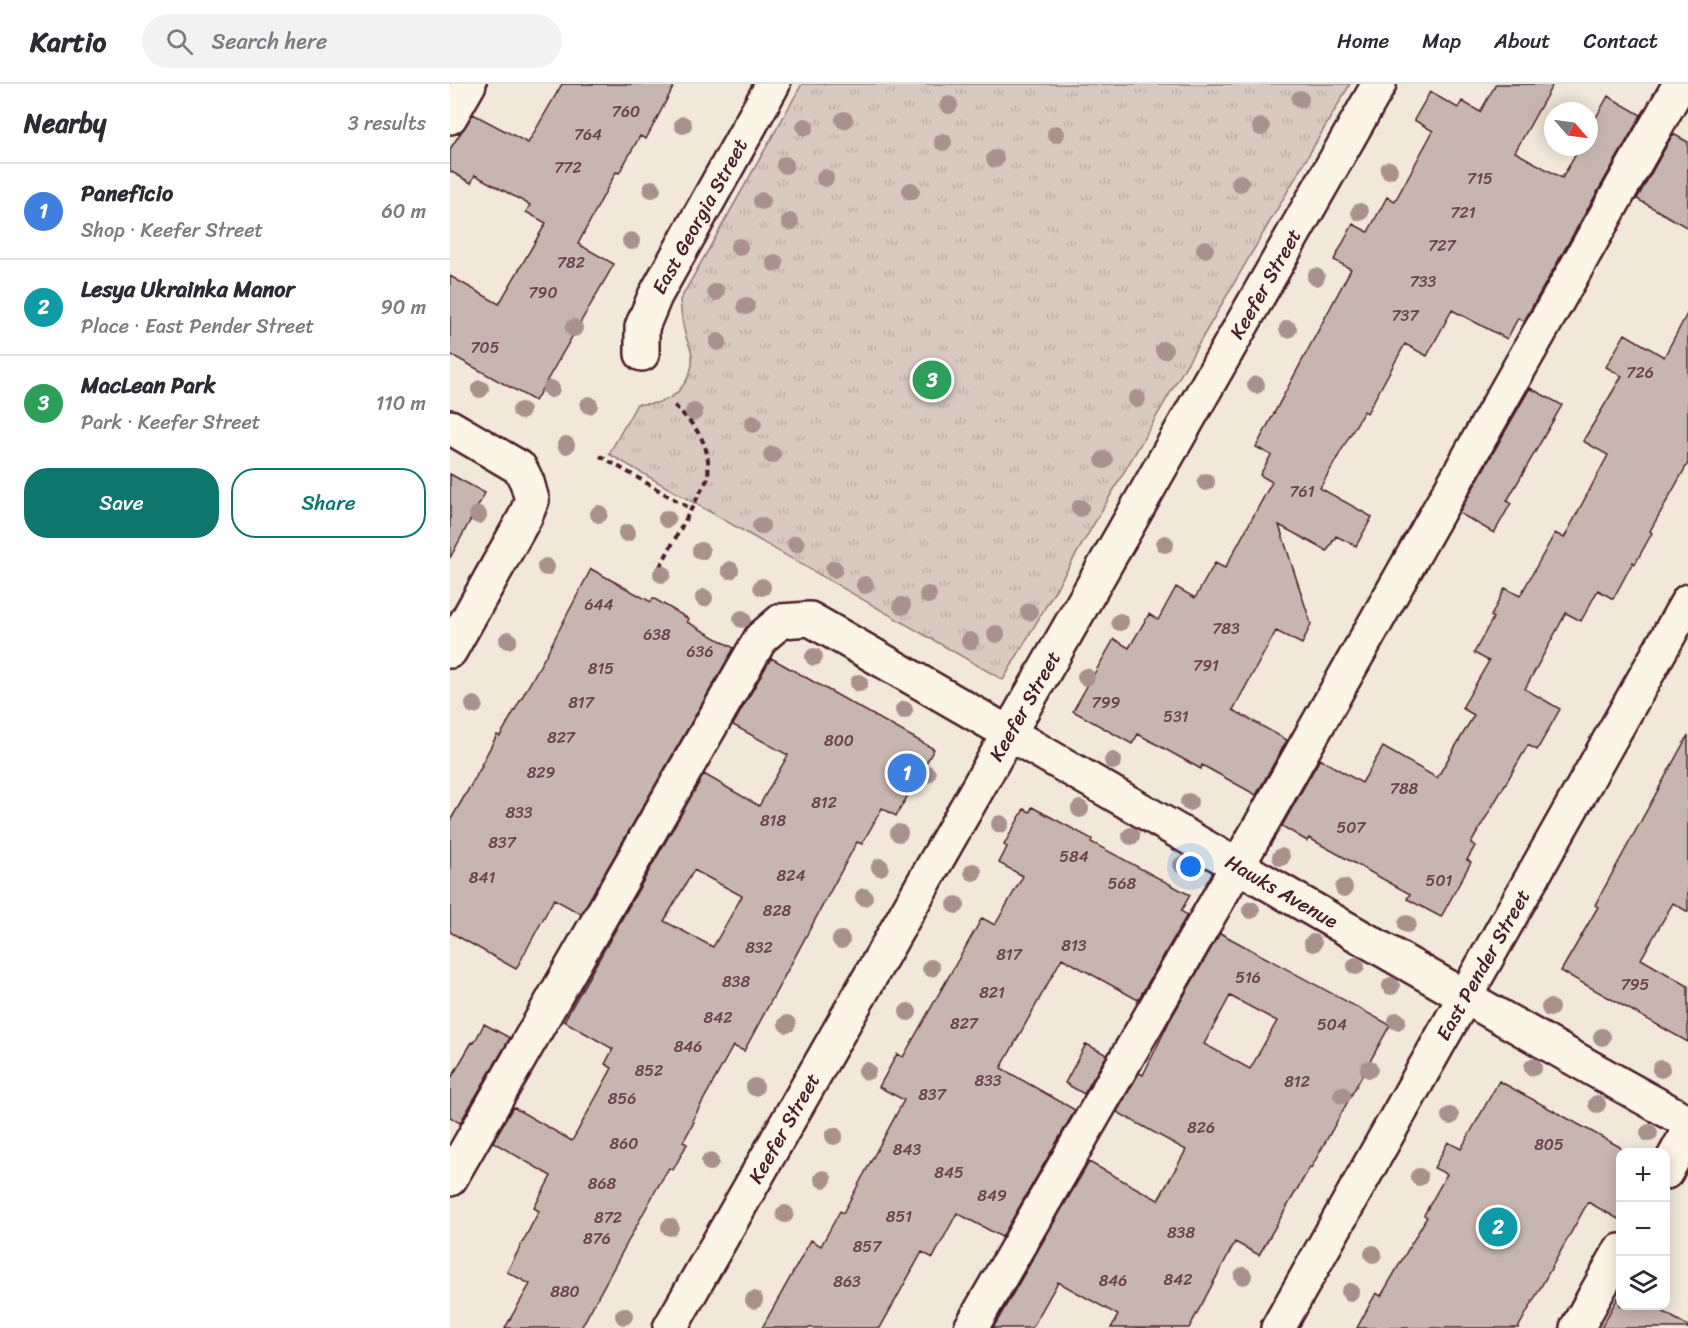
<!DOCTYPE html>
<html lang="en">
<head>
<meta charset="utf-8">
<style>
  :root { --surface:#fff; --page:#f2f2f3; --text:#2b2b33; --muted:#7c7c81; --line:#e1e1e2; --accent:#0f766e }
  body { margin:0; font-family:Sriracha,sans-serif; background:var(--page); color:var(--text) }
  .controls { position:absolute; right:18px; bottom:18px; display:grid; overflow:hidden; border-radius:12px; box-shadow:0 3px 15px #0003 }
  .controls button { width:54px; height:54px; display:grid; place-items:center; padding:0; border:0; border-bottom:2px solid var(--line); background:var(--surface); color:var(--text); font:30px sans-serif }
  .compass { position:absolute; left:1094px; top:18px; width:54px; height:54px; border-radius:50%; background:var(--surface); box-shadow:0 3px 15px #0003; rotate:118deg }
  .you { position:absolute; left:741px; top:783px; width:21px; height:21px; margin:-15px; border:4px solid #fff; border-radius:50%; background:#1a73e8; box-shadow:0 0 0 9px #1a73e833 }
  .badge { display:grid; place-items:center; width:39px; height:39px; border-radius:50%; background:var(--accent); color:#fff; font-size:20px; font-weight:700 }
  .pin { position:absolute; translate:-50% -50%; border:3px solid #fff; box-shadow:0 2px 6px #0006 }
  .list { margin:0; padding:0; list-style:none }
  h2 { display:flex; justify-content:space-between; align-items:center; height:78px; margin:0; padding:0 24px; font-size:26px }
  h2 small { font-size:20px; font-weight:400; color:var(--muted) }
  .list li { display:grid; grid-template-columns:39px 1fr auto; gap:18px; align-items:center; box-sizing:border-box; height:96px; padding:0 24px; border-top:2px solid var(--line) }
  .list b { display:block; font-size:22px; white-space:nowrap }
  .list p { margin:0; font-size:20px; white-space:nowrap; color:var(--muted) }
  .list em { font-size:20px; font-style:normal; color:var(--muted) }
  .actions { display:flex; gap:12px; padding:18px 24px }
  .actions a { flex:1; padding:14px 0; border:2px solid var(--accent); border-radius:24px; text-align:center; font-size:21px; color:var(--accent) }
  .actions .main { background:var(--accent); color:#fff }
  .icon { flex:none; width:33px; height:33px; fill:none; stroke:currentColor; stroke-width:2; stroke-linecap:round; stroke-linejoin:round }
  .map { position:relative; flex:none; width:1238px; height:1244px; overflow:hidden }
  header { display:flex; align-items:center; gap:36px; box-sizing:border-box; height:84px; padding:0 30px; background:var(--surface); border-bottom:2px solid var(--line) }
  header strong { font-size:28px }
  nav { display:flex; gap:33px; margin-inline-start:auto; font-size:21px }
  .search { width:420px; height:54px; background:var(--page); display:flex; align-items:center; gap:15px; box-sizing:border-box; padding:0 21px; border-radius:33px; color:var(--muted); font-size:22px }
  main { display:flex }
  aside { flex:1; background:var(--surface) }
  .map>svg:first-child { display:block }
  .park { fill:url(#park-tufts); stroke:#917476; stroke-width:1.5 }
  .building { fill:#c7b6af; stroke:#4a1f2b; stroke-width:1.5; fill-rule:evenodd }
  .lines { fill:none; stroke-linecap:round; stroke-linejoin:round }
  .minor-casing { stroke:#4a1f2b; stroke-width:38 }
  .path { stroke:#4a1f2b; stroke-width:4; stroke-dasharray:6 4.5; stroke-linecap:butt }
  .minor { stroke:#fcf5e5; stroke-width:33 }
  .tree { fill:#a9918e }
  .labels { text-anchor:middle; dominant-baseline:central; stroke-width:6; stroke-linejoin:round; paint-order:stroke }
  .number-label { font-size:16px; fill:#69454c }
  .street-label { font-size:20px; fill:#4a1f2b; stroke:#fcf5e5 }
</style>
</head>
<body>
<header>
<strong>Kartio</strong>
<div class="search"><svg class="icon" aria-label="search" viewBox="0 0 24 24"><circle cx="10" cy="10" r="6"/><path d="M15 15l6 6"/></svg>Search here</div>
<nav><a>Home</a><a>Map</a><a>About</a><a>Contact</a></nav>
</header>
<main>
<aside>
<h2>Nearby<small>3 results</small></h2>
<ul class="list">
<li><span class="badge" style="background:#3f7fe0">1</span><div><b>Paneficio</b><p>Shop · Keefer Street</p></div><em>60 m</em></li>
<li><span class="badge" style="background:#0f9aa8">2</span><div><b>Lesya Ukrainka Manor</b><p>Place · East Pender Street</p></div><em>90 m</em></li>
<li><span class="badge" style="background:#2e9e5b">3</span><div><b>MacLean Park</b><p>Park · Keefer Street</p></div><em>110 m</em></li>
</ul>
<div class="actions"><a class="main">Save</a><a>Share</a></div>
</aside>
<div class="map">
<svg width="1238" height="1244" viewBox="0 0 1238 1244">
  <defs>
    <pattern id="park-tufts" width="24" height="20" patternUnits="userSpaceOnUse" patternTransform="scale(1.5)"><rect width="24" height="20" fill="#d8cac0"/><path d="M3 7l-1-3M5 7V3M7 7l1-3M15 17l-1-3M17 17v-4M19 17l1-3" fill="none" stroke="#bbada5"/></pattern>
  </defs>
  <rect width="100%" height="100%" fill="#f1e8da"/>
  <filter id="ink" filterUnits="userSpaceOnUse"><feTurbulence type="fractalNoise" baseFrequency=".0167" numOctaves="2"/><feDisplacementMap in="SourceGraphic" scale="12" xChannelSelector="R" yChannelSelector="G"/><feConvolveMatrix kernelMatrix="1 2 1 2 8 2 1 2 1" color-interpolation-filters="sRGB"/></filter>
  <g filter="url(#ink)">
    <path class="park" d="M352 0H900L553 596 159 370 187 320C193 320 200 320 206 319 229 315 247 289 241 266 240 262 237 257 236 253 232 241 231 228 230 216Z"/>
    <path class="building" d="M112 0H225L196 55 190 52 169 89 166 88 128 160 164 180 85 317 0 270V192L49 220 96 139 76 128 80 121 25 91 21 99 0 87V65L23 30 78 59Z
      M1046 0H1103L1065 68 1112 94 1130 63H1139V46L1158 12 1191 31 1074 237 1068 234 1057 255 1002 226 977 272 955 260 917 329 914 327 870 404 922 433 906 462 886 452 877 467 829 441 861 540 852 560 826 547 783 626 837 656 806 711 752 681 751 685 688 650 682 660 623 627 664 555 679 564 699 530 708 536 726 503 745 514 765 479 775 484 822 398 810 391 821 371 806 363 901 185 884 176 903 140 918 148 937 113 945 117 983 47 964 36 980 8 1008 24 1012 17 1030 28Z
      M1223 50 1238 58V144L1187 115Z
      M1238 228V379L1200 447 1202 449 1185 480 1183 478 1163 515 1148 506 1131 537 1116 529 1075 605 1110 625 1087 666 1078 661 1021 759 1025 762 1017 776 1021 778 991 833 957 815 960 810 859 754 857 757 832 742 870 675 912 699 933 663 987 694 1024 631 1012 624 1039 577 1024 569 1043 534 1041 532 1055 504 1070 512 1105 449 1114 454 1158 371 1133 357 1172 292 1156 283 1175 250 1214 273Z
      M1080 304 1112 321 1057 417 1061 419 1044 449 1009 429Z
      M0 390 35 409 0 474Z
      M141 485 201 518 203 514 239 535 237 538 284 564 131 830 104 815 66 885 0 848V737L32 682 31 681 47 651 50 652 96 571Z
      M321 574 484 665 446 732 432 724 412 760 407 758 294 967 283 962 242 1037 244 1038 233 1058 237 1060 223 1086 219 1084 207 1104 131 1244H55L80 1200 57 1188 89 1127 84 1124 101 1092 43 1058 63 1023 122 1057 162 984 155 980 163 965 114 937 254 690 309 722 338 671 283 641ZM244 786 292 812 263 863 214 837Z
      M1238 651V828L1223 819 1191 875 1238 902V958L1111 887 1148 823 1145 821Z
      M582 723 642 755 641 758 740 811 731 827 737 831 688 916 612 874 551 984 625 1026 552 1153 507 1129 483 1174 472 1168 430 1244H312L361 1156 371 1162 390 1127 393 1129 454 1016 429 1003 447 970 453 973 532 834 545 841 573 792 549 779 557 763 554 761 574 725 580 728Z
      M770 849 940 941 861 1084 860 1083 809 1171 785 1158 739 1244H661L668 1231 608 1198 582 1244H543L639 1078 708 1116 736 1066 667 1028 689 989 693 991 719 938ZM780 912 827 937 800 985 754 960Z
      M34 940 60 954 10 1039 0 1033V996L22 958 24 959Z
      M636 960 657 971 634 1010 615 999Z
      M1049 997 1170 1063V1136L1138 1118 1068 1244H907L926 1209 931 1212 977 1133 974 1131 997 1090 984 1084 998 1058 1011 1065Z
      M1170 1210V1221H1202L1238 1242V1244H1151Z"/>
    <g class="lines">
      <g class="minor-casing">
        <g id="minor">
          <path d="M0 33 19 0"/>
          <path id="s1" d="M192 270V243L205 212 323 0"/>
          <path d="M0 343 70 384 77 398 82 416 75 433 0 567"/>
          <path d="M1216 1088 1238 1048"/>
          <path id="s2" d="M0 1095 311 554 331 537 360 535C653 702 943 875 1238 1038"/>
          <path id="s3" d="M220 1244 929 0"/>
          <path d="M521 1244 808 746 1230 0"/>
          <path id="s4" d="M828 1244 1238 517"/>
          <path d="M1127 1244 1170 1167"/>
        </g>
      </g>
      <path class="path" d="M150 372 243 426
        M205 492 258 394C261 359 247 344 224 321"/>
      <use href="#minor" class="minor"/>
    </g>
    <g class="tree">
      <circle cx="850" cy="15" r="9"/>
      <circle cx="499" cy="21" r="9"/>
      <circle cx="394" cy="36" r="9"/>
      <circle cx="233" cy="41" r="9"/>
      <circle cx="355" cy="43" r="9"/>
      <circle cx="811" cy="43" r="9"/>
      <circle cx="606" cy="50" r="9"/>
      <circle cx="493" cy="58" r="9"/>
      <circle cx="545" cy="75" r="9"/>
      <circle cx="335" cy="81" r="9"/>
      <circle cx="939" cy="86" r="9"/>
      <circle cx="375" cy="94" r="9"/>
      <circle cx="790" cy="99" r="9"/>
      <circle cx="202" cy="105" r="9"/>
      <circle cx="461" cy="107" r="9"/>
      <circle cx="312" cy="117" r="9"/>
      <circle cx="910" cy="128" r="9"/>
      <circle cx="340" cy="138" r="9"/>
      <circle cx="181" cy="157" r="9"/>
      <circle cx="289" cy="163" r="9"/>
      <circle cx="755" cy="165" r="9"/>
      <circle cx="325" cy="179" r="9"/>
      <circle cx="866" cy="193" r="9"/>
      <circle cx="266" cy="208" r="9"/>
      <circle cx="296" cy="222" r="9"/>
      <circle cx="124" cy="244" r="9"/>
      <circle cx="838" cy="245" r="9"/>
      <circle cx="268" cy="258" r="9"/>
      <circle cx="714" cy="266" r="9"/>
      <circle cx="806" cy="301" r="9"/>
      <circle cx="30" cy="305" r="9"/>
      <circle cx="101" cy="305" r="9"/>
      <circle cx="687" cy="315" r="9"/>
      <circle cx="139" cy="321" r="9"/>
      <circle cx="71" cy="327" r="9"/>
      <circle cx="244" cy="328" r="9"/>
      <circle cx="303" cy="340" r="9"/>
      <circle cx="116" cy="361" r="9"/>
      <circle cx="322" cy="371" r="9"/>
      <circle cx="654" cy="376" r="9"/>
      <circle cx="756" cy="398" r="9"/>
      <circle cx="630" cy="424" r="9"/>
      <circle cx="149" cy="430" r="9"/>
      <circle cx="28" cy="431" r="9"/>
      <circle cx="217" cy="435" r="9"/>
      <circle cx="311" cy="442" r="9"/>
      <circle cx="177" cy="449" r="9"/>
      <circle cx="346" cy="460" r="9"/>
      <circle cx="715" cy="460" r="9"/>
      <circle cx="251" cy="467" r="9"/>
      <circle cx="96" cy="483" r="9"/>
      <circle cx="384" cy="485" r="9"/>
      <circle cx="280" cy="486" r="9"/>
      <circle cx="212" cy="490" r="9"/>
      <circle cx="415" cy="501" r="9"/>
      <circle cx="312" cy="503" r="9"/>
      <circle cx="478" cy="511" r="9"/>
      <circle cx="254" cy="514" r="9"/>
      <circle cx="452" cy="522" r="9"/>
      <circle cx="579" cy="528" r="9"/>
      <circle cx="292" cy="535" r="9"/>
      <circle cx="670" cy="538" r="9"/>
      <circle cx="546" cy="550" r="9"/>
      <circle cx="58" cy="556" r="9"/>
      <circle cx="520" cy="557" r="9"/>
      <circle cx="364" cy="573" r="9"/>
      <circle cx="636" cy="593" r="9"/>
      <circle cx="409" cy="599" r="9"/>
      <circle cx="24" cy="621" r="9"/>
      <circle cx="454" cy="626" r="9"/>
      <circle cx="663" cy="677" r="9"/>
      <circle cx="477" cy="690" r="9"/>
      <circle cx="739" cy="718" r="9"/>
      <circle cx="630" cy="725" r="9"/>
      <circle cx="550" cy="740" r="9"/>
      <circle cx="449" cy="749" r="9"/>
      <circle cx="681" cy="752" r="9"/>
      <circle cx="831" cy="773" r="9"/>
      <circle cx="732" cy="781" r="9"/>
      <circle cx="430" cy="783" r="9"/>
      <circle cx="523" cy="788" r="9"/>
      <circle cx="894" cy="804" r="9"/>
      <circle cx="414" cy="813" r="9"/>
      <circle cx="506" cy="821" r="9"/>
      <circle cx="801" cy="826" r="9"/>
      <circle cx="957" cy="840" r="9"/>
      <circle cx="391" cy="856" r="9"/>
      <circle cx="863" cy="859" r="9"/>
      <circle cx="906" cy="882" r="9"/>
      <circle cx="481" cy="884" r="9"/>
      <circle cx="941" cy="902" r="9"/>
      <circle cx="1100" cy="924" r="9"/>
      <circle cx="458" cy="928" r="9"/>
      <circle cx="947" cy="937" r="9"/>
      <circle cx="337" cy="940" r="9"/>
      <circle cx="1152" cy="953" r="9"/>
      <circle cx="1083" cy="983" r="9"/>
      <circle cx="919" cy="985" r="9"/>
      <circle cx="1211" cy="985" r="9"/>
      <circle cx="417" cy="987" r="9"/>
      <circle cx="305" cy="1003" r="9"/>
      <circle cx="892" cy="1011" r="9"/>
      <circle cx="1147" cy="1020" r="9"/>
      <circle cx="1000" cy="1032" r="9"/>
      <circle cx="1199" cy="1049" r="9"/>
      <circle cx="384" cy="1052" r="9"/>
      <circle cx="260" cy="1078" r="9"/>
      <circle cx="969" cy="1093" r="9"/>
      <circle cx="373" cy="1095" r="9"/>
      <circle cx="335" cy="1130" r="9"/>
      <circle cx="220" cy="1143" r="9"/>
      <circle cx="923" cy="1170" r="9"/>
      <circle cx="793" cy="1192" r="9"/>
      <circle cx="900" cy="1208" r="9"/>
      <circle cx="304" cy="1216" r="9"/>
      <circle cx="174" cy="1232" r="9"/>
    </g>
  </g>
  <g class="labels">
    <g class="number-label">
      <text x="176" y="27">760</text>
      <text x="138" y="50">764</text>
      <text x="118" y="83">772</text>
      <text x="1030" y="94">715</text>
      <text x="1013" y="128">721</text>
      <text x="992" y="161">727</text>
      <text x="121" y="178">782</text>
      <text x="973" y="197">733</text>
      <text x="93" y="208">790</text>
      <text x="955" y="231">737</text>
      <text x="35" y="263">705</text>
      <text x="1190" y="288">726</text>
      <text x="852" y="407">761</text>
      <text x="149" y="520">644</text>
      <text x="776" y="544">783</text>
      <text x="207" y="550">638</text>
      <text x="250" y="567">636</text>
      <text x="756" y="581">791</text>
      <text x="151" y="584">815</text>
      <text x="131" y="618">817</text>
      <text x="656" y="618">799</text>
      <text x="726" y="632">531</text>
      <text x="111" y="653">827</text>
      <text x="389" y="656">800</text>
      <text x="91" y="688">829</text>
      <text x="954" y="704">788</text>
      <text x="374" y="718">812</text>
      <text x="69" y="728">833</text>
      <text x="323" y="736">818</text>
      <text x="901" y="743">507</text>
      <text x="52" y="758">837</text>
      <text x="624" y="772">584</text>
      <text x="341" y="791">824</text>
      <text x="32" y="793">841</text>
      <text x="989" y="796">501</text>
      <text x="672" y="799">568</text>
      <text x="327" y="826">828</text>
      <text x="624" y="861">813</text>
      <text x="309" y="863">832</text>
      <text x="559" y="870">817</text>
      <text x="798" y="893">516</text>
      <text x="286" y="897">838</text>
      <text x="1185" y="900">795</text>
      <text x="542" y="908">821</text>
      <text x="268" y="933">842</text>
      <text x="514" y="939">827</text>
      <text x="882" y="940">504</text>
      <text x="238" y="962">846</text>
      <text x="199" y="986">852</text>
      <text x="538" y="996">833</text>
      <text x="847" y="997">812</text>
      <text x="482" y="1010">837</text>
      <text x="172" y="1014">856</text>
      <text x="751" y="1043">826</text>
      <text x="174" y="1059">860</text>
      <text x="1099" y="1060">805</text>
      <text x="457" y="1065">843</text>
      <text x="499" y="1088">845</text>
      <text x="152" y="1099">868</text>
      <text x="542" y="1111">849</text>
      <text x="449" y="1132">851</text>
      <text x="158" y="1133">872</text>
      <text x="731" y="1148">838</text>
      <text x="147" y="1154">876</text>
      <text x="417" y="1162">857</text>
      <text x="728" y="1195">842</text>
      <text x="663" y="1196">846</text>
      <text x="397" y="1197">863</text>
      <text x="115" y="1207">880</text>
    </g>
    <g class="street-label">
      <text stroke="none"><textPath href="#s1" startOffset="152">East Georgia Street</textPath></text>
      <text stroke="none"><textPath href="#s3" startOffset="1202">Keefer Street</textPath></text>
      <text stroke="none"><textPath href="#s3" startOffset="716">Keefer Street</textPath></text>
      <text stroke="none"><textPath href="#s2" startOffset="1224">Hawks Avenue</textPath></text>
      <text stroke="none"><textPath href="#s4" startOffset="417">East Pender Street</textPath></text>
      <text stroke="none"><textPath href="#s3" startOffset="230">Keefer Street</textPath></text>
    </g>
  </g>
</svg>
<div class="controls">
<button>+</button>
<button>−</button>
<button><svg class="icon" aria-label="layers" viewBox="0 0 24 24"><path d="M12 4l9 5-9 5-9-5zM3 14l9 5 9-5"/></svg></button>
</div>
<svg class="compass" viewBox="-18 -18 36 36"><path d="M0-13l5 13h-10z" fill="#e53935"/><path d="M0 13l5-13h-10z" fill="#7c7c81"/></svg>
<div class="you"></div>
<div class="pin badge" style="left:457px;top:689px;background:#3f7fe0">1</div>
<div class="pin badge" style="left:1048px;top:1143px;background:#0f9aa8">2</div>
<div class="pin badge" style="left:482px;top:296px;background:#2e9e5b">3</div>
</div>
</main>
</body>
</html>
